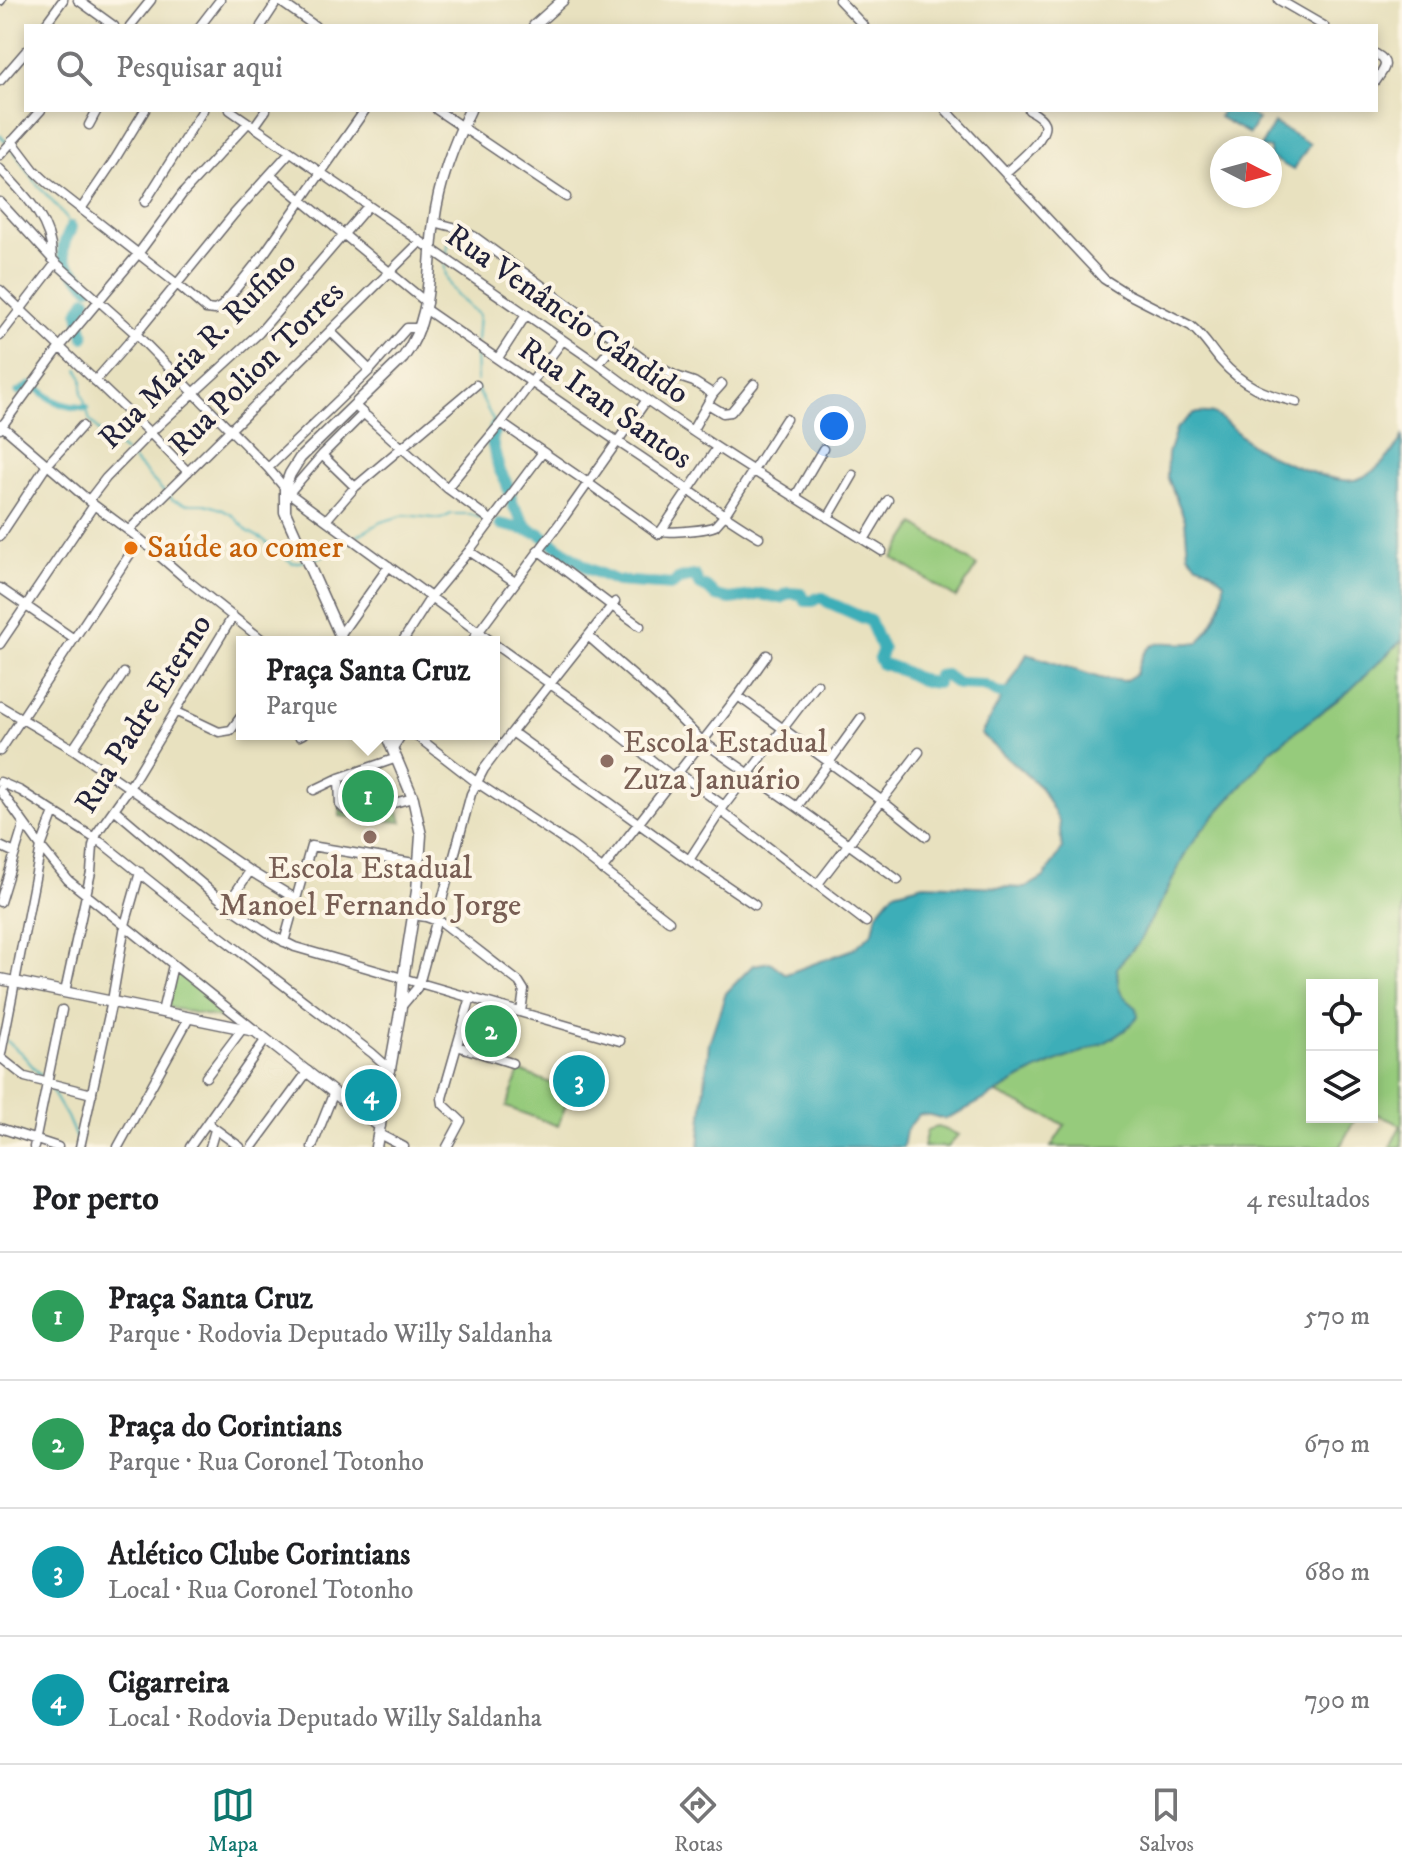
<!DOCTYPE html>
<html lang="pt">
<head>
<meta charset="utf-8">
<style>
  :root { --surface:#fff; --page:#f2f2f2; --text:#202124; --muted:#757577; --line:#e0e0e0; --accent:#0f766e }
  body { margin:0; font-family:"IM FELL DW Pica",serif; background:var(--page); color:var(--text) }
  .controls { position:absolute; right:24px; bottom:24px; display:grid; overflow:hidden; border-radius:0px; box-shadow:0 4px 12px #0003 }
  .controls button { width:72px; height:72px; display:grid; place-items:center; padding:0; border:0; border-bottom:2px solid var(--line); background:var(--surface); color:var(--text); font:40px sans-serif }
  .compass { position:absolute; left:1210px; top:136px; width:72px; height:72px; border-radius:50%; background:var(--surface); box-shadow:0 4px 12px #0003; rotate:96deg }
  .you { position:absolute; left:834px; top:426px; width:28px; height:28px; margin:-20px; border:6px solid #fff; border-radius:50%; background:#1a73e8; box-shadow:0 0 0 12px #1a73e833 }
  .badge { display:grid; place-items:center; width:52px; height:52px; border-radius:50%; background:var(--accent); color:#fff; font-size:26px; font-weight:700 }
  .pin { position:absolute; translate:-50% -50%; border:4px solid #fff; box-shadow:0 2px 8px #0006 }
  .popup { position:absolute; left:236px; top:636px; width:264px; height:104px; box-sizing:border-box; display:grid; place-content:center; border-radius:0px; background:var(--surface); filter:drop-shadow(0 2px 6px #0005); font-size:26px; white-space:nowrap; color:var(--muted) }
  .popup b { font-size:30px; color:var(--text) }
  .popup::after { content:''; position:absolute; left:50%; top:100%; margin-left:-16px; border:16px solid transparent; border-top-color:var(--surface) }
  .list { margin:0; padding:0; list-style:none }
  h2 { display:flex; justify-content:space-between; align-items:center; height:104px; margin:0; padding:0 32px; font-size:34px }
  h2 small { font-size:26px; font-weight:400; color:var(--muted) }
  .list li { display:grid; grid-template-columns:52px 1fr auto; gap:24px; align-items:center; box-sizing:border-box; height:128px; padding:0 32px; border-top:2px solid var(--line) }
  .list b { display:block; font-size:30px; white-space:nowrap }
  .list p { margin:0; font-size:26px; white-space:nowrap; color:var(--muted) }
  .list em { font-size:26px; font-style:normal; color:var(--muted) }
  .icon { flex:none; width:44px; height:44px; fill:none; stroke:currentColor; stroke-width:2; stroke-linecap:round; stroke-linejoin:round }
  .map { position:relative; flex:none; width:1402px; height:1147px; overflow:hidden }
  .search { position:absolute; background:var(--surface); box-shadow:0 4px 12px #0003; left:24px; right:24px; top:24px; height:88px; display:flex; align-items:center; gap:20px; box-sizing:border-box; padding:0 28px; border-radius:0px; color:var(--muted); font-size:30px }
  .sheet { height:616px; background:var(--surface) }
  nav { display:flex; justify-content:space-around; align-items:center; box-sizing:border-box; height:112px; border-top:2px solid var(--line); background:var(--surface); font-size:22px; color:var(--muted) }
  nav a { display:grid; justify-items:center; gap:4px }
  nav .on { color:var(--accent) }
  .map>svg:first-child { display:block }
  .green { fill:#96cb7c; stroke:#5c765c; stroke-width:2 }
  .water { fill:#3eaeb8; stroke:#30687a; stroke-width:2 }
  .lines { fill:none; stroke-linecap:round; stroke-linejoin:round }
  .stream { stroke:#3eaeb8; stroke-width:2 }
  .canal { stroke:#3eaeb8; stroke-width:7 }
  .river { stroke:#3eaeb8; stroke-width:12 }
  .minor-casing { stroke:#676569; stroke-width:11 }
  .major-casing { stroke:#676569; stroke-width:13 }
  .minor { stroke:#fff; stroke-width:8 }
  .major { stroke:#fff; stroke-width:10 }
  .food-dot { fill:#e8710a; stroke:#fcf5e5; stroke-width:3 }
  .education-dot { fill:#8d6e63; stroke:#fcf5e5; stroke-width:3 }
  .labels { text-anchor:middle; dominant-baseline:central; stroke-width:8; stroke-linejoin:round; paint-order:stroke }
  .street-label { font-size:32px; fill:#22223b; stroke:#fcf5e5 }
  .food-label { font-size:32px; fill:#c56008; stroke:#fcf5e5; text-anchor:start }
  .education-label { font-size:32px; fill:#785e54; stroke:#fcf5e5; text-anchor:start }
</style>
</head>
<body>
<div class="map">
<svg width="1402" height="1147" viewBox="0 0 1402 1147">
  <rect width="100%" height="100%" fill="#fcf5e5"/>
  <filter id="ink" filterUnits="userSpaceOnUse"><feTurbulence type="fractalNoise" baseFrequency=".0125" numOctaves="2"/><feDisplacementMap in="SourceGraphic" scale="16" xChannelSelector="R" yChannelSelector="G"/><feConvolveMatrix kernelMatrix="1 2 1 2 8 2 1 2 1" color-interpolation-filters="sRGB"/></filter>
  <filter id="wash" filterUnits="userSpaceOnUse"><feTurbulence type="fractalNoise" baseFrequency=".006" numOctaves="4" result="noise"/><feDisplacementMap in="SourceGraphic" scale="32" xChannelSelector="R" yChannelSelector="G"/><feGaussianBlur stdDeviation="1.8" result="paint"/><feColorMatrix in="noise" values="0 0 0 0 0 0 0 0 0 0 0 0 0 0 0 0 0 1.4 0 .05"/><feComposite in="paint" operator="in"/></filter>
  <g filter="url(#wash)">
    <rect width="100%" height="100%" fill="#e8e1bf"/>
    <path class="green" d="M915 524 977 566 956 598 893 558Z
      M1402 640V1147H1390L1401 1125 1372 1112V985H1312V1117H1356L1340 1147H1051L1065 1125 996 1093 1034 1071 1101 1044 1123 997 1118 989 1117 967 1138 943 1165 895 1186 852 1202 830 1247 780 1271 750 1348 692Z
      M384 765 402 822 340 816 343 777Z
      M176 972 230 1015 238 1022 167 1007Z
      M474 1004 519 1018 507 1055 463 1044Z
      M520 1071 571 1091 558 1126 506 1107Z
      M938 1127 959 1135 948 1147H923L927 1130Z"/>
    <path class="water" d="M1223 110H1243L1258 119 1249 134 1219 117Z
      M1274 123 1310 144 1293 170 1270 157V148H1260Z
      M1194 413C1199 413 1207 412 1213 414 1223 417 1241 438 1252 445 1270 457 1337 487 1358 479 1377 472 1392 455 1402 437V640L1348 692 1271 750 1247 780 1202 830 1186 852 1165 895 1138 943 1117 967C1118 992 1117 992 1137 1008L1138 1017C1113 1048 1067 1054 1033 1072 1003 1087 976 1107 944 1119L930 1115 919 1114 906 1131 903 1147H699L709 1043 726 993 753 965 770 962 786 974 854 949 873 932 877 913 894 892 924 884 1025 888 1044 877 1062 849 1059 821 1041 788 981 734 1027 654 1100 678 1124 681 1136 674C1149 627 1165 649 1199 642 1214 623 1224 607 1224 582L1211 570 1196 563 1188 554 1185 520 1167 476 1168 454 1176 429Z"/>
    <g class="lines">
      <path class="stream" d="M0 135 7 143
        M12 148 36 183 66 217 71 227
        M446 255 450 236
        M445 261C442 285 462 301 479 315L477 341
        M476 347 477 381
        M78 369 82 378V393L90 421C96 425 97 431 103 436 110 442 118 445 125 452
        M477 387 478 391 495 424
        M130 456 164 492
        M169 496 173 500 186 504H205L221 509 232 515 249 532 264 540 274 550 293 563 304 561
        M357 536 381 522 405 515 441 519 451 514H470L483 519
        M310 560 341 549 348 543
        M7 1041 22 1054 42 1077
        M50 1088 67 1117 78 1143"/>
      <path class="canal" d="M18 392 30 385C38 387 40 390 47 396 59 405 71 407 86 408"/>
      <path class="river" d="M71 227C70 234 65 238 64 245 59 266 78 273 89 287
        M84 337 79 312 86 300
        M495 427 492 442 499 469 507 484 513 505 525 524 533 532
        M500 524 539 533 589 569 617 581 673 585 678 579 695 576 699 584 709 589 716 596 730 599 753 596 760 594 781 598 788 593 801 594 806 601H813L817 598H823L828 602 870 621 878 640 883 649 879 659 882 664C902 667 917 683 937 683L938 676 945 675 958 684 983 685 999 693 1017 697"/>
    </g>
  </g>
  <g filter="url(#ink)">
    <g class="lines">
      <g class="minor-casing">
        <path id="minor" d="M78 0 114 26
          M839 0 864 26
          M1279 0 1324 26
          M0 1 1 0
          M44 26 63 0
          M130 26 151 0
          M200 26 220 0
          M261 26 278 0 315 26
          M1376 54C1392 63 1383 70 1376 81
          M0 81 26 51
          M230 110 598 364C688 433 786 491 882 551
          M437 110 566 197
          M946 110 1104 279 1126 293 1191 326C1203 336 1210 348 1220 360 1243 386 1265 395 1297 402
          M89 125 97 110
          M254 127 266 110
          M12 141 34 170 48 183 177 284 206 309 215 310 222 306 266 251 365 110
          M0 155 41 110
          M0 169C24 194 53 221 52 259
          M1005 173C1015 164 1049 138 1044 123 1042 117 1034 113 1029 110
          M270 174 427 303
          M0 202 56 263 136 334 268 468 289 493 492 642
          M145 202 203 110
          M81 209 115 159 145 110
          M434 222 457 228 475 237 643 359 676 376 694 382 713 394
          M0 290 150 433 188 472
          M425 309 618 442C666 472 710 508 759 537
          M330 331 370 370
          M0 336 56 263
          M498 358 526 315
          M598 364 617 341
          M95 381 136 334 234 214 290 152
          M708 404 723 413 731 412 754 384
          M354 405 447 488 491 520
          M501 423 588 483 659 534 717 448
          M1 425 94 505 140 539 187 580 265 642
          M0 429 60 347 138 254 183 193 248 123
          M692 431 713 394 722 384
          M322 455 355 487
          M268 468 370 370 407 328H420
          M447 488 501 423 563 340
          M289 493 322 455 364 413
          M795 497 823 449
          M89 500 106 478 150 433 259 333 368 206
          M828 518 853 475
          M327 519 355 487 476 385
          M129 530 420 242
          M661 531C670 533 707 530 715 526 718 523 721 519 724 516L786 419
          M0 536 47 465 82 426
          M864 540 888 500
          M538 550 612 606 640 626
          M469 551 515 582
          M0 588 74 639
          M340 635 389 566
          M588 636 660 699 702 741 797 807 898 880
          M402 642 431 597 469 551 543 452
          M471 642 562 520 646 401
          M0 644 94 505
          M494 644 601 720 673 777
          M738 696 881 800 926 836
          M0 706 73 749 250 871 296 899
          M177 712 219 732 231 730 242 715
          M512 732 689 860 755 905
          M414 734 476 782 571 845 669 921
          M299 736 303 734
          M393 748 402 734
          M73 749 124 673
          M0 751 140 539
          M677 772 724 806
          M339 778 340 805 345 810 390 804 413 798
          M0 782 21 791 102 843 191 914 372 1053 391 1070
          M0 790 41 847 68 880 255 1030
          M314 790 339 778 397 758
          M797 807 861 718
          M114 809 227 905 273 936 295 947 620 1041
          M721 811 866 922
          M0 846 15 853
          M689 860 724 806 817 684
          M602 870 738 696 767 655
          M817 885 919 752
          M0 902 24 824
          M227 905 250 871
          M413 915 426 917 443 923 519 982 524 990 521 1012
          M284 942 311 846 420 864
          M65 992 91 872 93 846 97 833 129 788 233 616
          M401 1007 417 988 421 977 471 794 484 769 512 732 615 602
          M162 1012 173 965
          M457 1046 512 1063
          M0 1057 25 1077 92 1094
          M0 1059 41 847 54 812
          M206 1077 243 1028
          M207 1123 240 1147
          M0 1128 58 1147
          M379 1134 404 1147
          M34 1147 62 1010
          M80 1147 112 1001 125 925 140 872
          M118 1147 189 1018
          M190 1147 266 1039
          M210 1147 215 1130
          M252 1147 308 1071
          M312 1147 334 1092
          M447 1147 461 1121 443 1104 442 1098 471 997"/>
      </g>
      <g class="major-casing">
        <path id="major" d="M534 26 563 0
          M343 642 285 512V487L290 474 300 458 403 358C434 316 427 270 434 222 439 182 453 146 470 110
          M0 979 255 1031 356 1110 380 1126
          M376 1147 401 1007 404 973 417 891 421 835 413 798 386 734"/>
      </g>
      <use href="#minor" class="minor"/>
      <use href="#major" class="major"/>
    </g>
  </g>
  <circle class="food-dot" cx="131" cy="548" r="8"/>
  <g class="education-dot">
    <circle cx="607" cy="761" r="8"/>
    <circle cx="370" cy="837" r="8"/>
  </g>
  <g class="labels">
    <g class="street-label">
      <text transform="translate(567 315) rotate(35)">Rua Venâncio Cândido</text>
      <text transform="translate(198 351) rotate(-45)">Rua Maria R. Rufino</text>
      <text transform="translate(257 369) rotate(-45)">Rua Polion Torres</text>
      <text transform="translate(605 404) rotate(35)">Rua Iran Santos</text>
      <text transform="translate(144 714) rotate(-58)">Rua Padre Eterno</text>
    </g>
    <g class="food-label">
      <text x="147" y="548">Saúde ao comer</text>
    </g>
    <g class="education-label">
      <text x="623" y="743">Escola Estadual<tspan x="623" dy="37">Zuza Januário</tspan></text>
      <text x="370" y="869" text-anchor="middle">Escola Estadual<tspan x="370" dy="37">Manoel Fernando Jorge</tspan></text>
    </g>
  </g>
</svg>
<div class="controls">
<button><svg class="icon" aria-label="locate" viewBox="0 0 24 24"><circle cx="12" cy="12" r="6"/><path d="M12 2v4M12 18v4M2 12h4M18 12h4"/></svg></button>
<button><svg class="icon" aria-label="layers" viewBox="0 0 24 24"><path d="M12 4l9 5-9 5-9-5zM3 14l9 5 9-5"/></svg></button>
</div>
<svg class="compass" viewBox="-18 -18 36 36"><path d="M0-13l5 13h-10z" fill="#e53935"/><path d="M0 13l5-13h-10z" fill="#757577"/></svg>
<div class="you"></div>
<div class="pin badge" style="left:368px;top:796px;background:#2e9e5b">1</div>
<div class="popup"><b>Praça Santa Cruz</b>Parque</div>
<div class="pin badge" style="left:491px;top:1031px;background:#2e9e5b">2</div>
<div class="pin badge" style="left:579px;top:1081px;background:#0f9aa8">3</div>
<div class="pin badge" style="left:371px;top:1095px;background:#0f9aa8">4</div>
<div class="search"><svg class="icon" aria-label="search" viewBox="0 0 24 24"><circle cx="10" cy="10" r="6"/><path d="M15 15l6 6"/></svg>Pesquisar aqui</div>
</div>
<section class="sheet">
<h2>Por perto<small>4 resultados</small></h2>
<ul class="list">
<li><span class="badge" style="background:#2e9e5b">1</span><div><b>Praça Santa Cruz</b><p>Parque · Rodovia Deputado Willy Saldanha</p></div><em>570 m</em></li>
<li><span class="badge" style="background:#2e9e5b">2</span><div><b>Praça do Corintians</b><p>Parque · Rua Coronel Totonho</p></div><em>670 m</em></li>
<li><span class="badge" style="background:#0f9aa8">3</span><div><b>Atlético Clube Corintians</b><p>Local · Rua Coronel Totonho</p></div><em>680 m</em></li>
<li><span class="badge" style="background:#0f9aa8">4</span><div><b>Cigarreira</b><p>Local · Rodovia Deputado Willy Saldanha</p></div><em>790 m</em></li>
</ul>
</section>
<nav>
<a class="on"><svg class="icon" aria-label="map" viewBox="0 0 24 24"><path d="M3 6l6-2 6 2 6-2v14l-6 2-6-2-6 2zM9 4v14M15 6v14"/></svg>Mapa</a>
<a><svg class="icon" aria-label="directions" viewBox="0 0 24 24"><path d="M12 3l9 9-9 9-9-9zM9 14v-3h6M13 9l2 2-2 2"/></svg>Rotas</a>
<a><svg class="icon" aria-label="saved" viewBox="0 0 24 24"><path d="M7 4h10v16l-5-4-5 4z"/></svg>Salvos</a>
</nav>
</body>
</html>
